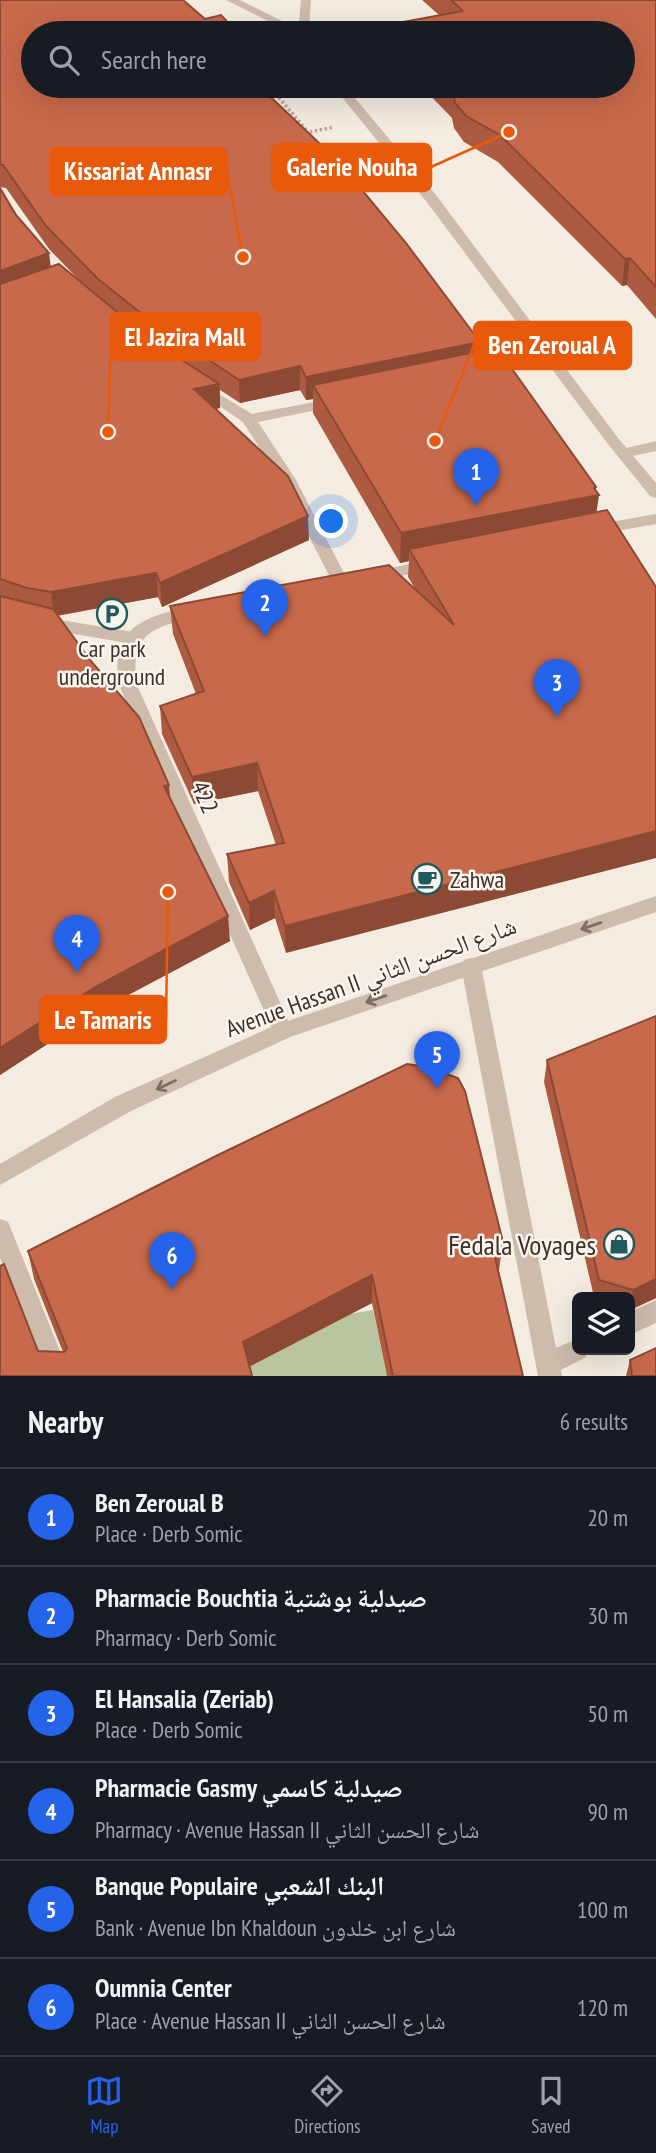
<!DOCTYPE html>
<html lang="en">
<head>
<meta charset="utf-8">
<style>
  :root { --surface:#171b24; --page:#242831; --text:#f1f3f6; --muted:#9ea1a6; --line:#363941; --accent:#2563eb }
  body { margin:0; font-family:"PT Sans Narrow","Noto Naskh Arabic",sans-serif; background:var(--page); color:var(--text) }
  .controls { position:absolute; right:21px; bottom:21px; display:grid; overflow:hidden; border-radius:10px; box-shadow:0 7px 28px #0002 }
  .controls button { width:63px; height:63px; display:grid; place-items:center; padding:0; border:0; border-bottom:2px solid var(--line); background:var(--surface); color:var(--text); font:35px sans-serif }
  .you { position:absolute; left:332px; top:522px; width:24px; height:24px; margin:-18px; border:5px solid #fff; border-radius:50%; background:#1a73e8; box-shadow:0 0 0 10px #1a73e833 }
  .badge { display:grid; place-items:center; width:46px; height:46px; border-radius:50%; background:var(--accent); color:#fff; font-size:23px; font-weight:700 }
  .pin { position:absolute; translate:-50% -58px; filter:drop-shadow(0 2px 4px #0008) }
  .pin::after { content:''; position:absolute; top:37px; width:24px; height:21px; background:inherit; clip-path:polygon(0 0,100% 0,50% 100%) }
  .list { margin:0; padding:0; list-style:none }
  h2 { display:flex; justify-content:space-between; align-items:center; height:91px; margin:0; padding:0 28px; font-size:30px }
  h2 small { font-size:23px; font-weight:400; color:var(--muted) }
  .list li { display:grid; grid-template-columns:46px 1fr auto; gap:21px; align-items:center; box-sizing:border-box; height:98px; padding:0 28px; border-top:2px solid var(--line) }
  .list b { display:block; font-size:26px; white-space:nowrap }
  .list p { margin:0; font-size:23px; white-space:nowrap; color:var(--muted) }
  .list em { font-size:23px; font-style:normal; color:var(--muted) }
  .icon { flex:none; width:38px; height:38px; fill:none; stroke:currentColor; stroke-width:2; stroke-linecap:round; stroke-linejoin:round }
  .map { position:relative; flex:none; width:656px; height:1376px; overflow:hidden }
  .search { position:absolute; background:var(--surface); box-shadow:0 7px 28px #0002; left:21px; right:21px; top:21px; height:77px; display:flex; align-items:center; gap:18px; box-sizing:border-box; padding:0 24px; border-radius:38px; color:var(--muted); font-size:26px }
  .sheet { height:679px; background:var(--surface) }
  nav { display:flex; justify-content:space-around; align-items:center; box-sizing:border-box; height:98px; border-top:2px solid var(--line); background:var(--surface); font-size:19px; color:var(--muted) }
  nav a { display:grid; justify-items:center; gap:4px }
  nav .on { color:var(--accent) }
  .map>svg:first-child { display:block }
  .green { fill:#b8c4a0 }
  .lines { fill:none; stroke-linecap:round; stroke-linejoin:round }
  .path { stroke:#b9a596; stroke-width:3.5; stroke-dasharray:2.5 2.5; stroke-linecap:butt }
  .service { fill:#cdbbac; fill-rule:evenodd }
  .minor { fill:#cdbbac; fill-rule:evenodd }
  .tertiary { fill:#cdbbac; fill-rule:evenodd }
  .wall { fill:#ac5a40 }
  .shaded-wall { fill:#8c4a34 }
  .building { fill:#c8694b; stroke:#8c4a34; stroke-width:2 }
  .oneway { stroke:#7d6f65 }
  .labels { text-anchor:middle; dominant-baseline:central; stroke-width:5; stroke-linejoin:round; paint-order:stroke }
  .poi-label { font-size:24px; fill:#3b302b; stroke:#fbf5ee }
  .street-label { font-size:24px; fill:#3b302b; stroke:#fbf5ee }
  .near-poi-label { font-size:28px; fill:#3b302b; stroke:#fbf5ee; text-anchor:end }
  .leader { fill:none; stroke:#e8590c; stroke-width:2.5 }
  .callout-dot { fill:#e8590c; stroke:#fbf5ee; stroke-width:2.5 }
  .callout { fill:#e8590c; stroke:#e8590c; stroke-width:2.5 }
  .callout-label { font-size:26px; text-anchor:middle; font-weight:bold; fill:#fff }
</style>
</head>
<body>
<div class="map">
<svg width="656" height="1376" viewBox="0 0 656 1376">
  <rect width="100%" height="100%" fill="#f4ebe1"/>
  <path class="green" d="M373 1310 387 1376H247L245 1369 349 1314Z"/>
  <g class="lines">
    <path class="path" d="M269 86 308 132
      M305 133 334 127"/>
    <path class="service" d="M656 441V451L623 458 615 453 618 450Z
      M0 605 30 615 133 632 142 638 133 644 29 626 0 617Z
      M0 1219 8 1222 11 1229 70 1376H46L0 1258Z"/>
    <path class="minor" d="M226 0H240L306 33H292Z
      M550 353 555 354V360L483 375 476 371 483 367Z
      M201 383 252 414 336 398 341 399 343 402 341 405 258 422 296 480 349 583 347 587H335L333 583 280 480 243 422 196 390 194 387 196 384Z
      M656 514V524L594 535 586 530 594 525Z
      M430 560 436 561 438 565 436 569 375 581 367 576 375 571Z
      M193 606 199 608 201 612 199 616C155 628 131 629 136 683L293 1031 290 1037 283 1040 276 1037 273 1031 118 683C113 625 144 617 193 606Z
      M471 958 478 960 481 966 556 1348 577 1339V1350H589L585 1358 561 1370 562 1376H538L461 966 464 960Z
      M656 1300V1323L630 1335V1312Z"/>
    <path class="tertiary" d="M301 0H311L309 33H298Z
      M333 86H345L436 195 618 438 656 483V498L650 496 608 444 426 201Z
      M656 896V912L290 1037 131 1111 0 1185V1164L115 1097 276 1025Z"/>
  </g>
  <path class="wall" d="M0 0 33 86H274L275 98H272L479 351 596 487 286 953 275 918 250 930 229 882 227 854 276 845 258 791 194 804 162 734 160 706 196 694 173 634 170 606 416 590 408 577 409 561 400 563 313 413V399L306 400 300 390 240 403 220 390V408L215 409 309 540 162 607 158 597 57 616 170 798 230 941 98 1011 0 1075V188L16 215 51 267 78 279 49 249 6 188 0 187Z
    M422 0H656V319L627 285 622 286 498 162 464 142 454 128 452 118 421 86H623V33H387V25L439 15Z
    M656 1016V1298L630 1310V1297H594L544 1082 547 1060Z
    M503 1242 499 1270H498L523 1376H387L372 1303 250 1366 38 1351 63 1352 34 1279 28 1251Z
    M630 1360 656 1376H626Z"/>
  <path class="shaded-wall" d="M254 86H274L275 98 254 102Z
    M49 253 52 276 0 295V271Z
    M630 258 627 285 622 286 625 259Z
    M480 342 478 365 313 385V399L306 400V377Z
    M300 366V390L240 403 239 380Z
    M219 384 220 408 195 413 194 389Z
    M596 487 595 495H599L595 523 409 549V561L400 563 401 533Z
    M308 516 309 540 162 607 160 583Z
    M156 573 158 597 54 616 51 592Z
    M257 763 258 791 194 804 192 777Z
    M169 785 171 809 164 786Z
    M656 831V858L286 953 285 926Z
    M274 891 275 918 250 930 249 903Z
    M228 916 230 941 98 1011 0 1075V1048L95 987Z
    M372 1275V1303L245 1369 243 1342Z
    M656 1279V1298L630 1310V1303L633 1290Z"/>
  <path class="building" d="M0 0H183L205 19 221 15 238 33H33V86H259L338 161 406 243 480 342 306 377 300 366 239 380 147 318 98 279 46 226 3 165H0Z
    M451 0H656V287L630 258 625 259 500 135 466 116 455 103 453 92 447 86H623V33H395L387 25 463 11Z
    M0 188 16 215 49 253 0 271Z
    M59 264 151 340 219 384 194 389 288 476 308 516 160 583 156 573 51 592 27 588 0 579V284Z
    M490 349 504 367 510 366 596 487 594 488 599 495 401 533 313 385Z
    M607 510 656 587V831L285 926 274 891 249 903 227 854 284 843 257 763 192 777 160 706 204 691 170 606 389 565 454 625 409 549Z
    M0 596 53 609 90 660 139 717 169 785 164 786 228 916 95 987 0 1048Z
    M656 1016V1279L633 1290 599 1280 547 1060Z
    M407 1064 427 1067 458 1078 465 1091 503 1242 492 1245 523 1376H393L372 1275 243 1342 252 1376H0V1266L4 1264 38 1351 64 1352 67 1348 28 1251 216 1156Z
    M656 1348V1376H632L630 1360Z"/>
  <defs><path id="oneway-shaft" d="M-6 0H5M1.5-3L5.5 0L1.5 3" fill="none" stroke-width="1.6" stroke-linecap="round" stroke-linejoin="round" transform="scale(1.75)"/></defs>
  <g class="oneway">
    <use href="#oneway-shaft" transform="translate(591 926) rotate(161)"/>
    <use href="#oneway-shaft" transform="translate(376 999) rotate(161)"/>
    <use href="#oneway-shaft" transform="translate(166 1085) rotate(155)"/>
  </g>
  <defs>
    <g id="parking-ring" transform="scale(1.575)"><circle r="9.5" fill="#fbf5ee" stroke="#1f5a5e" stroke-width="1.5"/><path d="M-3.5-5.5H1a3.5 3.5 0 0 1 0 7H-1V5.5H-3.5ZM-1-3.4V-.6H.8a1.4 1.4 0 0 0 0-2.8Z" fill="#1f5a5e"/></g>
    <g id="cafe-ring" transform="scale(1.575)"><circle r="9.5" fill="#fbf5ee" stroke="#1f5a5e" stroke-width="1.5"/><path d="M-5.5-4.5H6V0H3Q3 3.5 0 3.5H-2.5Q-5.5 3.5-5.5 0ZM3-3.2v2h1.7v-2ZM-6 4.5H4V6H-6Z" fill="#1f5a5e"/></g>
    <g id="shop-ring" transform="scale(1.575)"><circle r="9.5" fill="#fbf5ee" stroke="#1f5a5e" stroke-width="1.5"/><path d="M-5-2.5h2.3a2.7 3.5 0 0 1 5.4 0H5L5.5 6h-11ZM-1.5-2.5h3a1.5 2.3 0 0 0-3 0Z" fill="#1f5a5e"/></g>
  </defs>
  <g fill-rule="evenodd">
    <use href="#parking-ring" x="112" y="614"/>
    <use href="#cafe-ring" x="427" y="879"/>
    <use href="#shop-ring" x="619" y="1244"/>
  </g>
  <g class="labels">
    <g class="poi-label">
      <text x="112" y="648">Car park<tspan x="112" dy="28">underground</tspan></text>
      <text x="450" y="879" text-anchor="start">Zahwa</text>
    </g>
    <g class="street-label">
      <text transform="translate(205 797) rotate(66)">422</text>
      <text transform="translate(371 977) rotate(-20)">Avenue Hassan II شارع الحسن الثاني</text>
    </g>
    <g class="near-poi-label">
      <text x="596" y="1244">Fedala Voyages</text>
    </g>
  </g>
  <path class="leader" d="M509 132L431 167M243 257L227 171M108 432L111 337M435 441L474 345M168 892L166 1020"/>
  <g class="callout-dot">
    <circle cx="509" cy="132" r="7"/>
    <circle cx="243" cy="257" r="7"/>
    <circle cx="108" cy="432" r="7"/>
    <circle cx="435" cy="441" r="7"/>
    <circle cx="168" cy="892" r="7"/>
  </g>
  <g class="callout">
    <rect x="272" y="144" width="159" height="47" rx="7"/>
    <rect x="50" y="148" width="177" height="47" rx="7"/>
    <rect x="111" y="313" width="149" height="47" rx="7"/>
    <rect x="474" y="322" width="157" height="47" rx="7"/>
    <rect x="40" y="996" width="126" height="47" rx="7"/>
  </g>
  <g class="callout-label">
    <text x="352" y="176">Galerie Nouha</text>
    <text x="138" y="180">Kissariat Annasr</text>
    <text x="185" y="346">El Jazira Mall</text>
    <text x="552" y="354">Ben Zeroual A</text>
    <text x="103" y="1029">Le Tamaris</text>
  </g>
</svg>
<div class="controls">
<button><svg class="icon" aria-label="layers" viewBox="0 0 24 24"><path d="M12 4l9 5-9 5-9-5zM3 14l9 5 9-5"/></svg></button>
</div>
<div class="you"></div>
<div class="pin badge" style="left:476px;top:506px">1</div>
<div class="pin badge" style="left:265px;top:637px">2</div>
<div class="pin badge" style="left:557px;top:717px">3</div>
<div class="pin badge" style="left:77px;top:973px">4</div>
<div class="pin badge" style="left:437px;top:1089px">5</div>
<div class="pin badge" style="left:172px;top:1290px">6</div>
<div class="search"><svg class="icon" aria-label="search" viewBox="0 0 24 24"><circle cx="10" cy="10" r="6"/><path d="M15 15l6 6"/></svg>Search here</div>
</div>
<section class="sheet">
<h2>Nearby<small>6 results</small></h2>
<ul class="list">
<li><span class="badge">1</span><div><b>Ben Zeroual B</b><p>Place · Derb Somic</p></div><em>20 m</em></li>
<li><span class="badge">2</span><div><b>Pharmacie Bouchtia صيدلية بوشتية</b><p>Pharmacy · Derb Somic</p></div><em>30 m</em></li>
<li><span class="badge">3</span><div><b>El Hansalia (Zeriab)</b><p>Place · Derb Somic</p></div><em>50 m</em></li>
<li><span class="badge">4</span><div><b>Pharmacie Gasmy صيدلية كاسمي</b><p>Pharmacy · Avenue Hassan II شارع الحسن الثاني</p></div><em>90 m</em></li>
<li><span class="badge">5</span><div><b>Banque Populaire البنك الشعبي</b><p>Bank · Avenue Ibn Khaldoun شارع ابن خلدون</p></div><em>100 m</em></li>
<li><span class="badge">6</span><div><b>Oumnia Center</b><p>Place · Avenue Hassan II شارع الحسن الثاني</p></div><em>120 m</em></li>
</ul>
</section>
<nav>
<a class="on"><svg class="icon" aria-label="map" viewBox="0 0 24 24"><path d="M3 6l6-2 6 2 6-2v14l-6 2-6-2-6 2zM9 4v14M15 6v14"/></svg>Map</a>
<a><svg class="icon" aria-label="directions" viewBox="0 0 24 24"><path d="M12 3l9 9-9 9-9-9zM9 14v-3h6M13 9l2 2-2 2"/></svg>Directions</a>
<a><svg class="icon" aria-label="saved" viewBox="0 0 24 24"><path d="M7 4h10v16l-5-4-5 4z"/></svg>Saved</a>
</nav>
</body>
</html>
